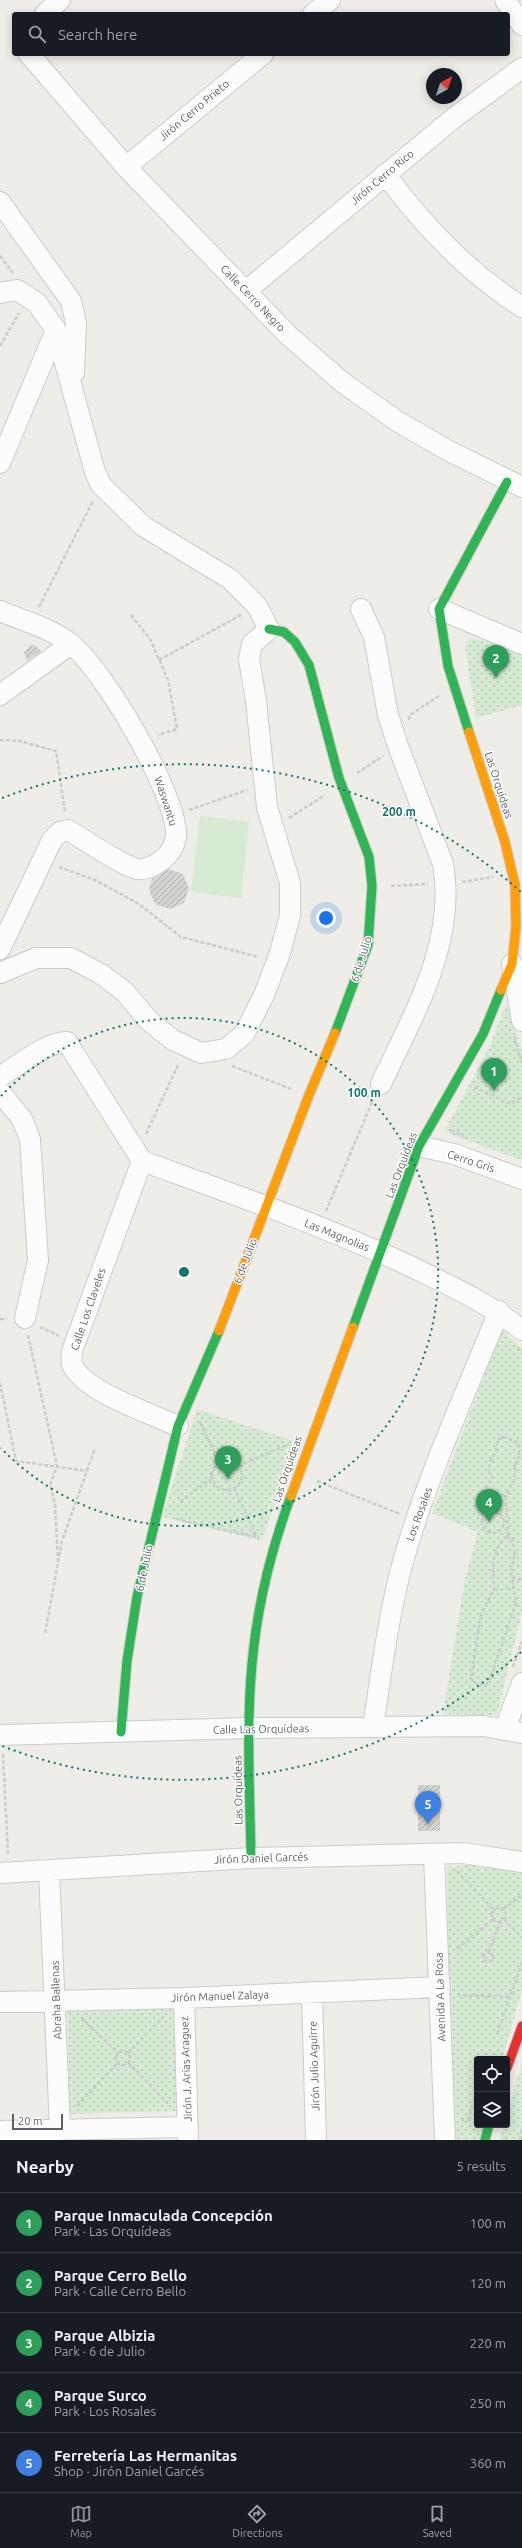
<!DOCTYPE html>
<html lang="en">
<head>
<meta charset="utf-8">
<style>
  :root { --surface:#171b24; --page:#242831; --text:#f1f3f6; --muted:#9ea1a6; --line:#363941; --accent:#909294 }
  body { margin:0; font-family:Ubuntu,sans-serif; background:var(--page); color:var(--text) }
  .controls { position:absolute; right:12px; bottom:12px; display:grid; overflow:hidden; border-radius:4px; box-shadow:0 2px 10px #0003 }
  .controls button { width:36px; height:36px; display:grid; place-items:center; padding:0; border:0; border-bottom:1px solid var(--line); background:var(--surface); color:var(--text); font:20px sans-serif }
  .compass { position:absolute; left:426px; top:68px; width:36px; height:36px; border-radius:50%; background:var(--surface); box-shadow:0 2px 10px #0003; rotate:40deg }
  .scale { position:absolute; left:12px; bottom:10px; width:51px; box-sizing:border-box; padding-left:4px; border:2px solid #5e6167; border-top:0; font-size:11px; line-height:14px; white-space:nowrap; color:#5e6167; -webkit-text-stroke:3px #fff; paint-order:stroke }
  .you { position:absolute; left:326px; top:918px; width:14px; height:14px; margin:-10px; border:3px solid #fff; border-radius:50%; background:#1a73e8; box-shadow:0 0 0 6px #1a73e833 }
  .badge { display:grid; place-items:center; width:26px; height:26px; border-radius:50%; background:var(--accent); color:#fff; font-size:13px; font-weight:700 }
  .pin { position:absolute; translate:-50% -33px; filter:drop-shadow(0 1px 2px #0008) }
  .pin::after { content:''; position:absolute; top:21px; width:14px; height:12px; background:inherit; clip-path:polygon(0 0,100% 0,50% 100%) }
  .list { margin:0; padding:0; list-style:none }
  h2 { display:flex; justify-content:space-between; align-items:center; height:52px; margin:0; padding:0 16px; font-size:17px }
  h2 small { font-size:13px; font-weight:400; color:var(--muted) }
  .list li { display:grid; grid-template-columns:26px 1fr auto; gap:12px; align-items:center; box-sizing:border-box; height:60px; padding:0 16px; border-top:1px solid var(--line) }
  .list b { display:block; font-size:15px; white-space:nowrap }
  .list p { margin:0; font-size:13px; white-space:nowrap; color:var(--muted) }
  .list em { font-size:13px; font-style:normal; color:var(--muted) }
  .icon { flex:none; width:22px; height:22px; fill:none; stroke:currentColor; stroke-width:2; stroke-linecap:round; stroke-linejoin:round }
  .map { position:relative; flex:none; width:522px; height:2140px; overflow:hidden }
  .search { position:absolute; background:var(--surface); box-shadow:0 2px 10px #0003; left:12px; right:12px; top:12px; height:44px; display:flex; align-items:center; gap:10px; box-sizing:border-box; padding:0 14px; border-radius:4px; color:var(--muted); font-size:15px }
  .sheet { height:352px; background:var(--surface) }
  nav { display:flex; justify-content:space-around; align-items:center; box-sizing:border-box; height:56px; border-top:1px solid var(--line); background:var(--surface); font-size:11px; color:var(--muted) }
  nav a { display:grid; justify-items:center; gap:2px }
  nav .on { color:var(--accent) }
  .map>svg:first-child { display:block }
  .park { fill:url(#park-dots) }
  .pitch { fill:#d6ead4 }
  .building { fill:url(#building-hatch) }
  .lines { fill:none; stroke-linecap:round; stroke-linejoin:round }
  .street-casing { stroke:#cbcbcb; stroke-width:22 }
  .fast-casing { stroke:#cacac9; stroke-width:11 }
  .slow-casing { stroke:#cacac9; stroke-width:11 }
  .jam-casing { stroke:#cacac9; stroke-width:11 }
  .path { stroke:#cacecb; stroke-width:2.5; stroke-dasharray:4 2; stroke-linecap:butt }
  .street { stroke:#fcfcfc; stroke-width:20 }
  .fast { stroke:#30b455; stroke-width:9 }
  .slow { stroke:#ff9f0a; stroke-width:9 }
  .jam { stroke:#e5322d; stroke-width:9 }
  .ring { fill:none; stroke:#0f766e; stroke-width:2; stroke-dasharray:2 4 }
  .labels { text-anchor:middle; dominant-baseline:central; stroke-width:3; stroke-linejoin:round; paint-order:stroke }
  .street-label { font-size:11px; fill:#5e6167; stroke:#fff }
  .centre { fill:#0f766e; stroke:#fff; stroke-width:2 }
  .ring-label { font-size:12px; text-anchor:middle; font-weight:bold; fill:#0f766e; stroke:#fff; stroke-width:3; stroke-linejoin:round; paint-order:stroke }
</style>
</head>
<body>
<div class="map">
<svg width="522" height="2140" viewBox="0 0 522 2140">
  <defs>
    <pattern id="park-dots" width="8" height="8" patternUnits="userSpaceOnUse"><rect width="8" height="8" fill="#d6ead4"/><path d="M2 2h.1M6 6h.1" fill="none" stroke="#b1c1b0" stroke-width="1.8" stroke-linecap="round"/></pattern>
    <pattern id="building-hatch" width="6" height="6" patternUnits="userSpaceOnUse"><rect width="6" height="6" fill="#d5d4d1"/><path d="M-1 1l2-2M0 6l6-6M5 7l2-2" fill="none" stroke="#b0afad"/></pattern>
  </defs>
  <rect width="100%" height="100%" fill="#eeede8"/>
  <path class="park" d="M471 638 522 651V705L476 718 465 645Z
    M505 1006 509 1007 522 1050V1160L444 1132 490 1046Z
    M502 1328 522 1350V1611L497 1715 443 1714 465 1579 478 1532 432 1513Z
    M197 1409 294 1441 262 1541 162 1517Z
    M481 1864 522 1868V1990L502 2059H477V2125H483L480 2140H451L447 1867Z
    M175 2005 178 2111 70 2114 67 2008Z
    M522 2064V2140H500L504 2125H507V2115Z"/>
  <path class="pitch" d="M200 816 249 822 241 898 191 892Z"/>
  <path class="building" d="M31 645 36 646 41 651 27 661 24 652Z
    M169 869 183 874 189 888 184 903 170 909 155 904 149 890 152 879Z
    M418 1785H440V1831H418Z"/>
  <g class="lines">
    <g class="street-casing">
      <path id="street" d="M505 0 522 25
        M45 14 60 0
        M313 14 330 0
        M29 54 126 167 288 335 342 382 397 421 447 450 522 487
        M126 167 263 54
        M385 174C424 226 467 272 522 307
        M0 202 71 301 76 323 74 373
        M246 291 455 117 522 68
        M0 293 17 290 37 303 56 330 95 472 101 485 143 526 230 579 257 606 269 629 252 644 249 659 256 701 267 807 290 883V915L280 953 264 995 244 1034 226 1049 201 1053 173 1040 149 1021 125 992 101 974 71 958H36L0 973
        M0 463 56 330
        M361 609 374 637 388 715 398 746 443 864C457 942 413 1015 381 1084
        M439 609 522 644
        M0 611C23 621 51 628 71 644 105 672 173 788 176 832 177 843 170 854 162 860 154 866 144 872 134 868 114 861 87 841 68 830L60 832 52 840 0 949
        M0 695 71 644
        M512 964 522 1021
        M0 1077C17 1066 48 1041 67 1042L142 1161
        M0 1092 22 1119 30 1139 38 1260 25 1318
        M419 1146 454 1154 522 1179
        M142 1161C233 1194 325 1226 412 1267 451 1286 488 1303 522 1330
        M142 1161 72 1351C72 1355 71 1360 72 1364 82 1391 152 1414 178 1426
        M373 1727C382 1668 389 1609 406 1551 430 1470 467 1390 499 1311
        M505 1729 522 1683
        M0 1735 250 1728 484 1726 522 1733
        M434 1854 445 2140
        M49 1871 60 2130
        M0 1873 251 1858 463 1853 522 1862
        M312 1992 316 2140
        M184 1998 188 2140
        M0 2002 184 1998 440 1987
        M0 2131 188 2127"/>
    </g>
    <g class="fast-casing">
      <path id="fast" d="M269 629 284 632 295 642 309 665 339 778 369 857 372 886 368 945 335 1033
        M469 732 448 666 439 609 507 482
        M353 1327 419 1146 483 1034 501 990
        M121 1732 127 1661 137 1597 178 1426 219 1331
        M251 1858C250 1793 246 1729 252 1664 257 1607 271 1550 291 1496
        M485 2140 489 2125"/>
    </g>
    <g class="slow-casing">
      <path id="slow" d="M469 732 505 842 515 885 516 927 512 964 501 990
        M219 1331 309 1095 335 1033
        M291 1496 353 1327"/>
    </g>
    <g class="jam-casing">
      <path id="jam" d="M507 2068 522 2026"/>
    </g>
    <path class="path" d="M0 256 13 273
      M0 346 19 313
      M39 607 93 501
      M131 615 150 639 168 680 177 729 158 735
      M159 660 241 615
      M409 720 410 715 439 696
      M0 740 20 741 56 751 65 812
      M357 773 383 756
      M189 810 247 790
      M289 818 325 795
      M59 867 95 880 139 904 181 937 259 957
      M462 882 493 877
      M391 886 428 884
      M514 1037 522 1063
      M232 1066 291 1089
      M474 1087 510 1104 522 1097
      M451 1130 463 1136
      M146 1134 179 1063
      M326 1211 373 1100
      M0 1319H7
      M40 1327 59 1336
      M28 1335 57 1466 50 1485 55 1504 58 1562
      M518 1347 522 1352
      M0 1383 16 1461 87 1471
      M200 1422 219 1462
      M503 1437 519 1443V1456L515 1466 514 1479 506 1496 489 1494 486 1487 493 1478 489 1472 490 1463 496 1451 497 1440Z
      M212 1475a15 15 0 1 1 30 0a15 15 0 1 1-30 0Z
      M238 1466 289 1444
      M317 1481 400 1514
      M234 1488 256 1535
      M506 1496 508 1537
      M180 1502 212 1478
      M482 1522a11 11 0 1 1 22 0a11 11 0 1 1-22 0Z
      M176 1519 257 1537
      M506 1537 512 1538 515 1552 511 1571 516 1603 490 1679 488 1683 479 1686 471 1679 481 1614 494 1590 493 1561 499 1545Z
      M512 1577 522 1580
      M494 1590 514 1588
      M45 1633 62 1541 95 1448
      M513 1667 522 1641
      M3 1754 8 1854
      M457 1871 494 1910
      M492 1915a7 7 0 1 1 14 0a7 7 0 1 1-14 0Z
      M503 1909 522 1895
      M504 1919 522 1938
      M457 1949 493 1919
      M483 1957a5 5 0 1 1 10 0a5 5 0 1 1-10 0Z
      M489 1952 500 1922
      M457 1995 509 1997
      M82 2019 118 2053
      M497 2034 522 1963
      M116 2058a7 7 0 1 1 14 0a7 7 0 1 1-14 0Z
      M128 2053 164 2016
      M128 2062 168 2104
      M77 2106 118 2063
      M461 2120H472
      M468 2120 477 2093
      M520 2140 522 2128"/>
    <use href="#street" class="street"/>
    <use href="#fast" class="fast"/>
    <use href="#slow" class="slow"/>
    <use href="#jam" class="jam"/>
  </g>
  <g class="ring">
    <path d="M1 1096A254 254 0 1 1 1 1448"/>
    <path d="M521 1652A508 508 0 0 1 2 1746M2 798A508 508 0 0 1 521 892"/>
  </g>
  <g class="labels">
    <g class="street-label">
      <text transform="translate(194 110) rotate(-40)">Jirón Cerro Prieto</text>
      <text transform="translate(382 177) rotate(-40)">Jirón Cerro Rico</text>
      <text transform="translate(253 298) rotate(46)">Calle Cerro Negro</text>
      <text transform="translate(499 785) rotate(72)">Las Orquídeas</text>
      <text transform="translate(166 801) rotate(72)">Waswantu</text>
      <text transform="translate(361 959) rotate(-73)">6 de Julio</text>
      <text transform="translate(471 1161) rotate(18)">Cerro Gris</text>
      <text transform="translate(401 1165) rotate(-69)">Las Orquídeas</text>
      <text transform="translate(337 1235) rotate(22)">Las Magnolias</text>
      <text transform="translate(245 1261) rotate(-69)">6 de Julio</text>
      <text transform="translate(88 1309) rotate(-71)">Calle Los Claveles</text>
      <text transform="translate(287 1469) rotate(-71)">Las Orquídeas</text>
      <text transform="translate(419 1514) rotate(-70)">Los Rosales</text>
      <text transform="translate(144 1568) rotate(-78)">6 de Julio</text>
      <text transform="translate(261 1729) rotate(-1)">Calle Las Orquídeas</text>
      <text transform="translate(238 1790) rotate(-91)">Las Orquídeas</text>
      <text transform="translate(261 1858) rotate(-2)">Jirón Daniel Garcés</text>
      <text transform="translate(220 1996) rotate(-2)">Jirón Manuel Zalaya</text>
      <text transform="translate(440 1997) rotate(-92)">Avenida A La Rosa</text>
      <text transform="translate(56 2000) rotate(-92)">Abraha Ballenas</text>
      <text transform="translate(314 2066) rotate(-92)">Jirón Julio Aguirre</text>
      <text transform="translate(186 2069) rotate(-92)">Jirón J. Arias Araguez</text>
    </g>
  </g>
  <circle cx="184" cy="1272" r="6" class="centre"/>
  <g class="ring-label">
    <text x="399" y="816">200 m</text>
    <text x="364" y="1097">100 m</text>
  </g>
</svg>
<div class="controls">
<button><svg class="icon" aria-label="locate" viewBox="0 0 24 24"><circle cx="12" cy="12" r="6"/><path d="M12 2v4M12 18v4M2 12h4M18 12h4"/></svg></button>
<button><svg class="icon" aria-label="layers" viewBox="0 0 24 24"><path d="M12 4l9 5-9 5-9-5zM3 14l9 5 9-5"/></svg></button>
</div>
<svg class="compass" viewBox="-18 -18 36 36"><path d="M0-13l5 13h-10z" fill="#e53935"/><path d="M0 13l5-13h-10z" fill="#9ea1a6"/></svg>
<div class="scale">20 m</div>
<div class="you"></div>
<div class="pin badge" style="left:494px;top:1091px;background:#2e9e5b">1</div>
<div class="pin badge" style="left:496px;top:678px;background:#2e9e5b">2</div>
<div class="pin badge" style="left:228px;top:1479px;background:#2e9e5b">3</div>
<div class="pin badge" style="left:489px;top:1522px;background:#2e9e5b">4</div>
<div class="pin badge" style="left:428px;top:1824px;background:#3f7fe0">5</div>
<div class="search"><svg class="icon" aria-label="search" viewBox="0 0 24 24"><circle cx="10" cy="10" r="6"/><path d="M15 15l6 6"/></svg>Search here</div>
</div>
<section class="sheet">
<h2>Nearby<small>5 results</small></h2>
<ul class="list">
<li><span class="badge" style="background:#2e9e5b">1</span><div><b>Parque Inmaculada Concepción</b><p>Park · Las Orquídeas</p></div><em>100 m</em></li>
<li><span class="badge" style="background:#2e9e5b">2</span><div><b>Parque Cerro Bello</b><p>Park · Calle Cerro Bello</p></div><em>120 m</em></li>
<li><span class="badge" style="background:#2e9e5b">3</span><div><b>Parque Albizia</b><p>Park · 6 de Julio</p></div><em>220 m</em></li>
<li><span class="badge" style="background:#2e9e5b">4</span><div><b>Parque Surco</b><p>Park · Los Rosales</p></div><em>250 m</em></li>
<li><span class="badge" style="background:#3f7fe0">5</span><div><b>Ferretería Las Hermanitas</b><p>Shop · Jirón Daniel Garcés</p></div><em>360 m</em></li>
</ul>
</section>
<nav>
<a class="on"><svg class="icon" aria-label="map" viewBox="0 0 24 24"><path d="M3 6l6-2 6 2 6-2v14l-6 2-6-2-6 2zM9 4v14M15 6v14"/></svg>Map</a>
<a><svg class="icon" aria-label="directions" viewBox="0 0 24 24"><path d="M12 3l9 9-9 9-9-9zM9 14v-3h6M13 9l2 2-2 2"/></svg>Directions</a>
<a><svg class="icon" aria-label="saved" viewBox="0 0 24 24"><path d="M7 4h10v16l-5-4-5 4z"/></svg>Saved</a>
</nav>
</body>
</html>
